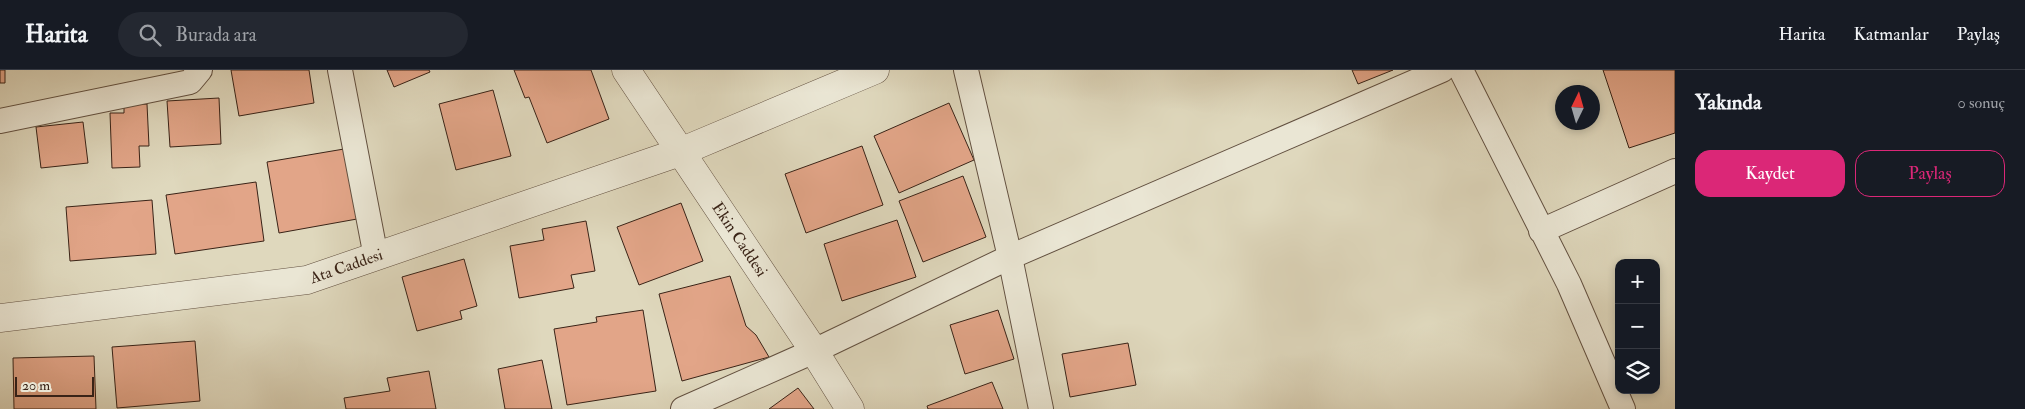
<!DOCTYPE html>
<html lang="tr">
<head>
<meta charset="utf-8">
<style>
  :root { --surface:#171b24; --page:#242831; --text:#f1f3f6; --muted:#9ea1a6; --line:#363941; --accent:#db2777 }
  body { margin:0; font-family:"IM FELL Double Pica",serif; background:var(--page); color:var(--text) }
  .controls { position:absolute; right:15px; bottom:15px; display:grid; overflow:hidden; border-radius:10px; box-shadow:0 2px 8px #0003 }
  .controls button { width:45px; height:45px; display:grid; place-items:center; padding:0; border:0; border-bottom:1px solid var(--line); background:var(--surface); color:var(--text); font:25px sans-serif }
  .compass { position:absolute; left:1555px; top:15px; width:45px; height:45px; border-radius:50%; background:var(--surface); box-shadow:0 2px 8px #0003; rotate:5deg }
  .scale { position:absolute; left:15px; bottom:12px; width:79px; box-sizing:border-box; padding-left:5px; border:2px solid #392317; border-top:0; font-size:14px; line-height:18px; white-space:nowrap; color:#392317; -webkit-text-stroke:4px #eae6d4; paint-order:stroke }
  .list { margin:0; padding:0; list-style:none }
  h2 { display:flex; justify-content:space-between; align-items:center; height:65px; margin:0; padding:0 20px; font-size:21px }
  h2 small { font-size:16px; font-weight:400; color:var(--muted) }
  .actions { display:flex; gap:10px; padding:15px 20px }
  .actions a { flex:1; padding:11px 0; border:1px solid var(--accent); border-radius:15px; text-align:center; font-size:18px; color:var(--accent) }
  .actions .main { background:var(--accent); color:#fff }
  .icon { flex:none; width:28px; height:28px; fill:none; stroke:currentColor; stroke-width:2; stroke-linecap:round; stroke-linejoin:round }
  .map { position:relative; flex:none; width:1675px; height:339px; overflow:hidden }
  header { display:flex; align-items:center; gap:30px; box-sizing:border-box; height:70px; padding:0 25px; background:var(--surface); border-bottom:1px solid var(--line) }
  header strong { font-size:24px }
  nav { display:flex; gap:28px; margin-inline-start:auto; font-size:18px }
  .search { width:350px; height:45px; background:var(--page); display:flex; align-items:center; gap:12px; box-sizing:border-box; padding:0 18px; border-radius:28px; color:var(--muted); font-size:19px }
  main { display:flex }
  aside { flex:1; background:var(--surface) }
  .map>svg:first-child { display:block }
  .building { fill:#e2a588; stroke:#392317 }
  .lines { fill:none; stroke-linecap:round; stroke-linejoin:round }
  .minor-casing { stroke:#625040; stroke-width:26 }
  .tertiary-casing { stroke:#625040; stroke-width:29 }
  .minor { stroke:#eae6d4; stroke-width:24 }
  .tertiary { stroke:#eae6d4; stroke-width:28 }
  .labels { text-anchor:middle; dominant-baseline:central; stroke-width:4.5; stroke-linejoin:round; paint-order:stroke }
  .street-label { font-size:16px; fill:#392317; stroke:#eae6d4 }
</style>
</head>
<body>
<header>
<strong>Harita</strong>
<div class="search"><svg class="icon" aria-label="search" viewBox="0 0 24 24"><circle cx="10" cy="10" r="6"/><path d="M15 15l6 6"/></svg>Burada ara</div>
<nav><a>Harita</a><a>Katmanlar</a><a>Paylaş</a></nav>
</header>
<main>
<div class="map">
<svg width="1675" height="339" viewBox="0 0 1675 339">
  <rect width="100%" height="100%" fill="#dfd8bd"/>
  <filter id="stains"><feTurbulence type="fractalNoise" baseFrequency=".004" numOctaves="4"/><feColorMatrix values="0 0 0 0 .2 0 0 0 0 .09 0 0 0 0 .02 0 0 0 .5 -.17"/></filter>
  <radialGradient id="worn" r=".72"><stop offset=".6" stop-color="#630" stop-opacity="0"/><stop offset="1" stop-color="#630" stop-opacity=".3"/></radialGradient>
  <path class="building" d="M0 0H5V13H0Z
    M231 0H309L314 33 239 46Z
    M387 0H429L430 2 394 17Z
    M514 0H591L609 49 547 73 529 27 525 28Z
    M1352 0H1393L1358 14Z
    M1603 0H1675V63L1629 78Z
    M493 20 511 86 456 100 439 34Z
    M219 28 221 74 170 77 167 31Z
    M949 33 974 90 899 123 874 66Z
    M147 34 149 76H139L140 97 112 98 110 43H124V35Z
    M83 52 88 93 41 98 36 57Z
    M862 76 883 135 806 163 785 104Z
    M344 79 357 149 279 163 267 92Z
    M963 106 986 167 923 192 899 131Z
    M256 112 264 171 175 184 166 125Z
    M152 130 156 184 70 191 66 137Z
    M681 133 703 191 639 215 617 157Z
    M897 150 916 207 842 231 824 174Z
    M586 151 595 201 571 205 574 218 519 228 510 176 544 170 542 159Z
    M464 189 477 236 460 241 462 249 417 261 402 207Z
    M730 206 746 256 756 265 769 287 682 311 659 224Z
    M643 240 656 321 567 335 554 259 597 252 596 247Z
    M998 240 1014 289 965 304 950 255Z
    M195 271 200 331 117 338 112 277Z
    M1128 273 1136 315 1070 327 1062 284Z
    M94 286 96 339H14L13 288Z
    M542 290 552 339H505L498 299Z
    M429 301 436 339H346L344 328 390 321 387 308Z
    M992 312 1003 339H928L927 336Z
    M798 318 814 339H769Z"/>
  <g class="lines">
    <g class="minor-casing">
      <path id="minor" d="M340 0 376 187
        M966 0 1010 187 1041 339
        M1461 0 1569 214 1623 339
        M0 51 190 12 200 0
        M1541 161 1675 101
        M683 339 814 281 1010 187 1442 0"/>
    </g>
    <g class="tertiary-casing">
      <g id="tertiary">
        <path id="s1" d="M626 0 814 281 850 339"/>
        <path id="s2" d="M0 248 307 210 680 82 875 0"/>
      </g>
    </g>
    <use href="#minor" class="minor"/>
    <use href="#tertiary" class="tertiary"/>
  </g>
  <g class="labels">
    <g class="street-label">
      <text stroke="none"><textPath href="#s1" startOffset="204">Ekin Caddesi</textPath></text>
      <text stroke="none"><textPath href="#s2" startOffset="351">Ata Caddesi</textPath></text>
    </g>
  </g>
  <rect width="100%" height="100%" filter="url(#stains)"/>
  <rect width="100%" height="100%" fill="url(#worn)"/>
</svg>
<div class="controls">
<button>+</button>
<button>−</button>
<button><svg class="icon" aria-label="layers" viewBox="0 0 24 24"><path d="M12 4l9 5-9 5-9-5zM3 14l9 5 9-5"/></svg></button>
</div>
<svg class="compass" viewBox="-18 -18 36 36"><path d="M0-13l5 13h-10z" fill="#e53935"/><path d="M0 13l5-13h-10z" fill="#9ea1a6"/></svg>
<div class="scale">20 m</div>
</div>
<aside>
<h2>Yakında<small>0 sonuç</small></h2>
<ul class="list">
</ul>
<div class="actions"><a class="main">Kaydet</a><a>Paylaş</a></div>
</aside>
</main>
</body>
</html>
